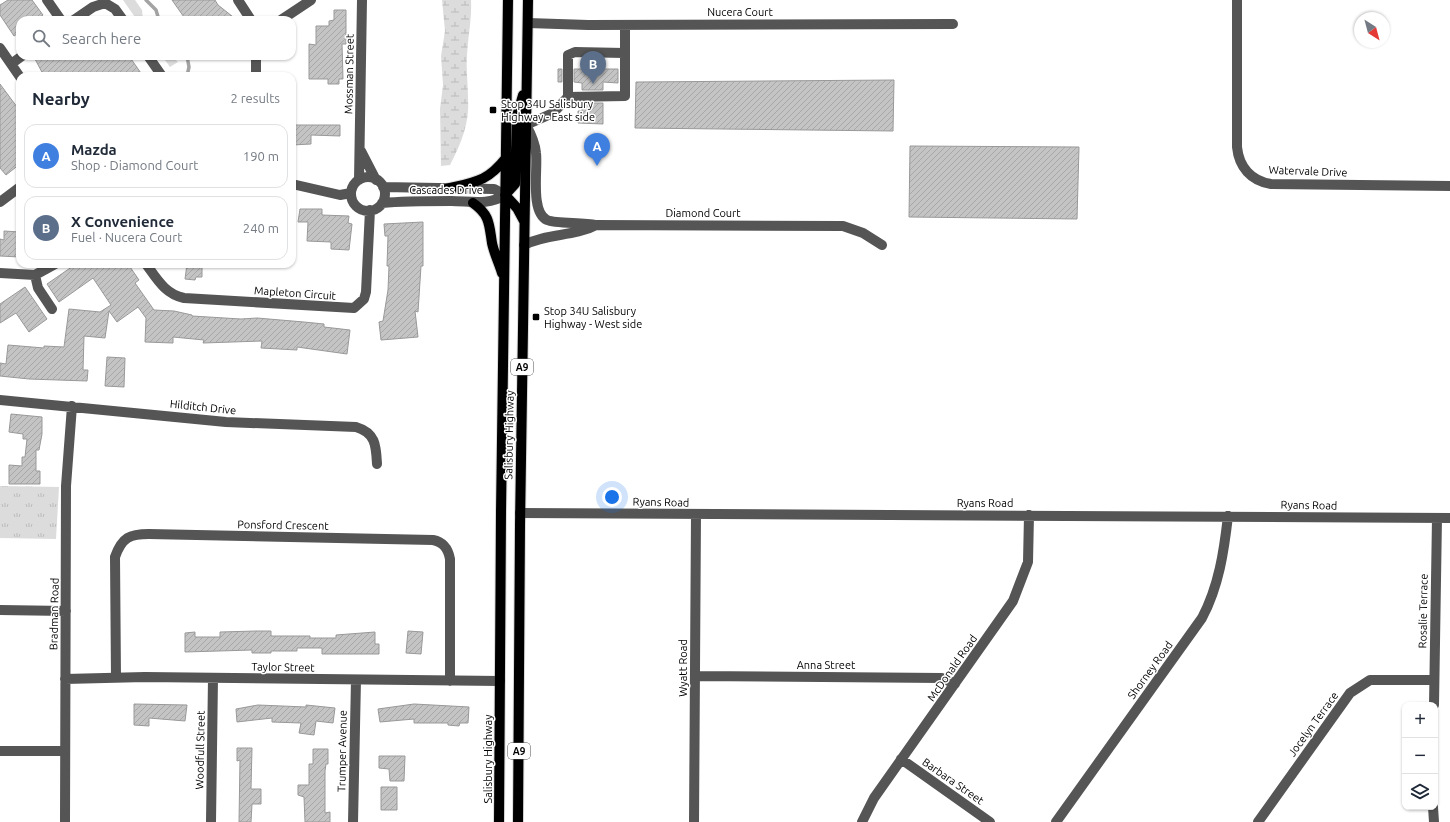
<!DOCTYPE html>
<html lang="en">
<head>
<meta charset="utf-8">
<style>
  :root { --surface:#fff; --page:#f6f6f7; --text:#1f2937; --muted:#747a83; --line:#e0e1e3; --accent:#7c3aed }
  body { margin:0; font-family:Ubuntu,sans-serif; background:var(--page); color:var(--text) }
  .controls { position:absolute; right:12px; bottom:12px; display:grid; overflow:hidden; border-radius:8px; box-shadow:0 1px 3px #0004 }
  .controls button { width:36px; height:36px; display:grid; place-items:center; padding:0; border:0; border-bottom:1px solid var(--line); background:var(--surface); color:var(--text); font:20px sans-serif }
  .compass { position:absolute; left:1354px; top:12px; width:36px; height:36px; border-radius:50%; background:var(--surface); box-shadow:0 1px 3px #0004; rotate:144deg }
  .you { position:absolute; left:612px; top:497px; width:14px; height:14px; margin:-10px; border:3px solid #fff; border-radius:50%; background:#1a73e8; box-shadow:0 0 0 6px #1a73e833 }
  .badge { display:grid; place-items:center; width:26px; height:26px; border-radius:50%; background:var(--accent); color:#fff; font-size:13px; font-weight:700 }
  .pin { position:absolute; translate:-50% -33px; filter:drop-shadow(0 1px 2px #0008) }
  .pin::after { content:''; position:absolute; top:21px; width:14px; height:12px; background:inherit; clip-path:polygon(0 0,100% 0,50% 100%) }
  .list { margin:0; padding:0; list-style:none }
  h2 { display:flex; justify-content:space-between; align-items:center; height:52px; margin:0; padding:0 16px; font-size:17px }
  h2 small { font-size:13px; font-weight:400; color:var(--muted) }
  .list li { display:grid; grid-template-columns:26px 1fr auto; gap:12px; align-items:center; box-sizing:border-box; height:64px; margin:0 8px 8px; padding:0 8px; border:1px solid var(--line); border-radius:12px }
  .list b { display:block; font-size:15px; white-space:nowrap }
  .list p { margin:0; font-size:13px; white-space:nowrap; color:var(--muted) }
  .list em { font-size:13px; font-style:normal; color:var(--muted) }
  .icon { flex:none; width:22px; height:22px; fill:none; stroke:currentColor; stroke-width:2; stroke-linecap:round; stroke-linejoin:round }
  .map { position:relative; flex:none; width:1450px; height:822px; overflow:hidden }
  .search { position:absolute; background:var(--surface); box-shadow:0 1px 3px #0004; left:16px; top:16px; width:280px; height:44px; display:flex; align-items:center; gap:10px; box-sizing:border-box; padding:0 14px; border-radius:12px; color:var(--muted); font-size:15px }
  .panel { position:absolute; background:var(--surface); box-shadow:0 1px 3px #0004; left:16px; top:72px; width:280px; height:196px; border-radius:12px }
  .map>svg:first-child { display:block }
  .wetland { fill:url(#wetland-marsh) }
  .park { fill:url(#park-tufts) }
  .garden { fill:#dcdcdc }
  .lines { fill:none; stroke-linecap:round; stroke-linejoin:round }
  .stream { stroke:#a3a3a3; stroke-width:3.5 }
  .building { fill:url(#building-hatch); stroke:#999 }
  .major-casing { stroke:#dbdbdb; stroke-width:12 }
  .minor { stroke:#555; stroke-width:10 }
  .major { stroke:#000; stroke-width:10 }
  .poi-dot { fill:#000; stroke:#fff; stroke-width:1.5 }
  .labels { text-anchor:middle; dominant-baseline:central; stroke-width:3; stroke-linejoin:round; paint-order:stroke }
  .shield { fill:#fff; stroke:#4c4c4c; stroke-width:1 }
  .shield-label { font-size:10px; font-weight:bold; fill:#000 }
  .street-label { font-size:11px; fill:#000; stroke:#fff }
  .poi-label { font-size:11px; fill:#000; stroke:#fff; text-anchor:start }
</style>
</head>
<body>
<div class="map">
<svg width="1450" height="822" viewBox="0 0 1450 822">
  <defs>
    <pattern id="wetland-marsh" width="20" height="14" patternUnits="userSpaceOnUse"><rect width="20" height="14" fill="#dcdcdc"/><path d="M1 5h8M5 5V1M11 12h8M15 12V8" fill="none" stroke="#bbb"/></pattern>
    <pattern id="park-tufts" width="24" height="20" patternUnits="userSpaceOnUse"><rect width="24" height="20" fill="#dcdcdc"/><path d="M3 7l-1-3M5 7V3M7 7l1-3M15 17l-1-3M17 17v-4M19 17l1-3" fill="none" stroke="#bbb"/></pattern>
    <pattern id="building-hatch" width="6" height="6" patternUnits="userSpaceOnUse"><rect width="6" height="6" fill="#c4c4c4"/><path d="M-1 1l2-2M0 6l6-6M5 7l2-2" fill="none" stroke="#a7a7a7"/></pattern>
  </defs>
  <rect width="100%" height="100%" fill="#fff"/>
  <path class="wetland" d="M442 0H471C472 18 468 36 467 55 466 69 468 83 468 98 470 122 461 144 450 165L441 166 440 109 443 85 441 56 445 31Z"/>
  <path class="park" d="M0 486 59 487 56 539 0 538Z"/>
  <path class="garden" d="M123 0H135L142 10 143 20H137Z
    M162 56H171L178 62 170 67Z
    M200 56H244V60H198Z"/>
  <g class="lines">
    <path class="stream" d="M146 0 156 10 159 20
      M187 56 189 67 187 76"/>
  </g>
  <path class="building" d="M8 0H32L43 15 36 20H20V32L14 36 0 15V5Z
    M172 0H215L218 5 237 20H186Z
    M334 10H346V44H342L343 79H339V84H328V79H309V44L316 45V26H329V21L334 20Z
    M39 56H129L143 76H44L35 59Z
    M558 69H562V82H558Z
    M574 69H618V83L603 82V90H582V83L574 82Z
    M894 80 893 131 635 128 636 82Z
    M0 84 20 111V164L6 175 0 168Z
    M582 103H603V124L578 123V111H582Z
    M292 125H340V136L311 135V144L292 145Z
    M910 146 1079 147 1077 219 909 217Z
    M300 209H322V215L349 216 348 223 352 224 349 250 331 249V242L307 241 308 222H298Z
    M423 222V266H421L418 312 415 311 418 337 381 340 379 322 383 321 388 290 389 266H387L388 236H385L384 224Z
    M4 231 20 232V257L0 256V239L4 240Z
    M76 264H128L139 280 135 283 154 310 174 311 192 315V316L241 319 257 318 304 322 324 324V327L350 330 347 354 297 347V350L261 348 262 341 203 343 204 340 173 337V343L145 342 146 318 138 307 117 322 109 311 105 338 84 336 83 370H88L87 381 29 379 0 376V363L6 364 8 345 44 348V346L64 347 69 309 100 312 111 305 93 278 59 302 47 284Z
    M187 264H202V277H196L195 280 185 279Z
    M25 287 47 319 29 332 16 313 0 323V304Z
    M107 357 125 358 124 387 105 386Z
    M11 414 42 417V434L39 450H36V471H40V484H9V465L22 466V457H25L27 439H23V434L9 432Z
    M256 631H271V636H310V638H336V635L375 632V644H379V654H322V648H297V651H271V653H252V650L185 652V633L195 632V637H220V632Z
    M408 631 423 632 421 654 406 653Z
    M134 704 187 705 185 721 149 718V726L134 725Z
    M414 704 469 707 468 723H460L459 726 448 725V723H414V719L380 722 378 709Z
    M258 705 306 707V705L335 708 333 723 316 721 314 735 299 733 301 723 272 722V718L237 722 236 709Z
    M237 748H252L251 789H261V804H252L251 822H239L240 760 237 761Z
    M313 749H328V764H326L325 771V813L330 812V822H305L304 797 298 795V785H309V764H313Z
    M379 756H405L404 781H390L389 769 379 768Z
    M381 787H397V810H381Z"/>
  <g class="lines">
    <g class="major-casing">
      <path id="major" d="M446 189C475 182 487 182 506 158
        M505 195 515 184 517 116 523 95
        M505 195 517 208 524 221
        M473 203C490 215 489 224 492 243 494 253 499 263 502 273
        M499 822 501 512 508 0
        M518 822 520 525 528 0"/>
    </g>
    <path class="minor" d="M47 0 61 20
      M238 0 251 20
      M1237 0V147C1239 167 1251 181 1271 184L1450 186
      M74 20 93 7 105 3 115 9 123 20
      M281 20 311 0
      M528 23 588 25 953 24
      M0 48 20 77
      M148 56 162 76
      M11 64 22 56
      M256 76V56
      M568 97 625 96V25
      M361 151 376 180
      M351 194a17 17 0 1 1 34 0a17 17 0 1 1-34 0Z
      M359 180 362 0
      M292 184 340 195 351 193
      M0 202 20 187
      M382 203C404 201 428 201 451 201 470 201 488 206 505 195L494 189 383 187
      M596 225C583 222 556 224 547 220 530 212 538 169 536 153 535 142 531 134 526 125L553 113 568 97V55L575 52 624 53
      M524 245C547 233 574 237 596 225L843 226 863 233 882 245
      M146 264C157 279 165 294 184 298L354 308 364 299 366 292 370 210
      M0 273 35 275 55 264
      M35 275 38 288 52 309
      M0 400 226 422 356 427C376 433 376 446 377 464
      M520 513 1450 518
      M0 610 66 611
      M695 676 942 678 955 684
      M116 678 115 557C122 537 130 534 149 534L433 540C443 542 448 548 450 559V681
      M65 679 145 677 500 681
      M1434 705 1437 518
      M0 751H65
      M901 759 990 822
      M1433 807 1434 822
      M65 822 66 486 72 406
      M211 822 213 678
      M353 822 356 680
      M694 822 696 514
      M862 822 874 798 1013 601 1028 562 1029 515
      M1056 822 1202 618C1219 586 1224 551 1228 516
      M1258 822 1350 693 1370 680H1434"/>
    <use href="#major" class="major"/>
  </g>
  <g class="poi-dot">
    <rect x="489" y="106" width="8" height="8" rx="2"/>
    <rect x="532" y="313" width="8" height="8" rx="2"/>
  </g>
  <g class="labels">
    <g class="shield">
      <rect x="511" y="359" width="22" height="16" rx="3"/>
      <rect x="508" y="743" width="22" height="16" rx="3"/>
    </g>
    <g class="shield-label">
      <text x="522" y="367">A9</text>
      <text x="519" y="751">A9</text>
    </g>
    <g class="street-label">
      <text x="740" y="12">Nucera Court</text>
      <text transform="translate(349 74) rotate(-89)">Mossman Street</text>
      <text transform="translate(1308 171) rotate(2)">Watervale Drive</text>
      <text x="446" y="190">Cascades Drive</text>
      <text x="703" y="213">Diamond Court</text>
      <text transform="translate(295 293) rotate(4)">Mapleton Circuit</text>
      <text transform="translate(203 407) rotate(6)">Hilditch Drive</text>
      <text transform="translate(509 435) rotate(-89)">Salisbury Highway</text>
      <text transform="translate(661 502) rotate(1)">Ryans Road</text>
      <text x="985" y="503">Ryans Road</text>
      <text transform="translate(1309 505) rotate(1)">Ryans Road</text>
      <text transform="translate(283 525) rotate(1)">Ponsford Crescent</text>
      <text transform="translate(1423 611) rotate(-89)">Rosalie Terrace</text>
      <text transform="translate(54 614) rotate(-89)">Bradman Road</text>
      <text x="826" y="665">Anna Street</text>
      <text transform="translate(283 667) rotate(1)">Taylor Street</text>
      <text transform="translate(683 668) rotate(-90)">Wyatt Road</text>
      <text transform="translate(952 668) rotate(-55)">McDonald Road</text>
      <text transform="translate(1150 670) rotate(-54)">Shorney Road</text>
      <text transform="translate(1313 724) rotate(-54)">Jocelyn Terrace</text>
      <text transform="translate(200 750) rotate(-89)">Woodfull Street</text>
      <text transform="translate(342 751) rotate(-89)">Trumper Avenue</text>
      <text transform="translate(488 759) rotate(-90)">Salisbury Highway</text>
      <text transform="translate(953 781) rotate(35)">Barbara Street</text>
    </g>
    <g class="poi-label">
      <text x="501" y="104">Stop 34U Salisbury<tspan x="501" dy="13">Highway - East side</tspan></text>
      <text x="544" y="311">Stop 34U Salisbury<tspan x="544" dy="13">Highway - West side</tspan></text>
    </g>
  </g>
</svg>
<div class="controls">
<button>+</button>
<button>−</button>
<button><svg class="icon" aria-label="layers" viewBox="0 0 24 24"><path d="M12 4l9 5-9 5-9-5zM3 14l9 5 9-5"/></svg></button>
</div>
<svg class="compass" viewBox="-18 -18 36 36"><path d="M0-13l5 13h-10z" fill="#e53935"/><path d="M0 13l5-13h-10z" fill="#747a83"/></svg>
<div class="you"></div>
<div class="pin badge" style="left:597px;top:166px;background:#3f7fe0">A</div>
<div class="pin badge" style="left:593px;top:84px;background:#5c6f8a">B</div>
<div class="search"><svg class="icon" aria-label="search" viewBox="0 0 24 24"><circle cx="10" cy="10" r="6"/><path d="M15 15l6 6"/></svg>Search here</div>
<section class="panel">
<h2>Nearby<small>2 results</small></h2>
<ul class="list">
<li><span class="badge" style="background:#3f7fe0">A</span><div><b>Mazda</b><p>Shop · Diamond Court</p></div><em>190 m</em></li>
<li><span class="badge" style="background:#5c6f8a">B</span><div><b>X Convenience</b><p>Fuel · Nucera Court</p></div><em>240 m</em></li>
</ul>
</section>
</div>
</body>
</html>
